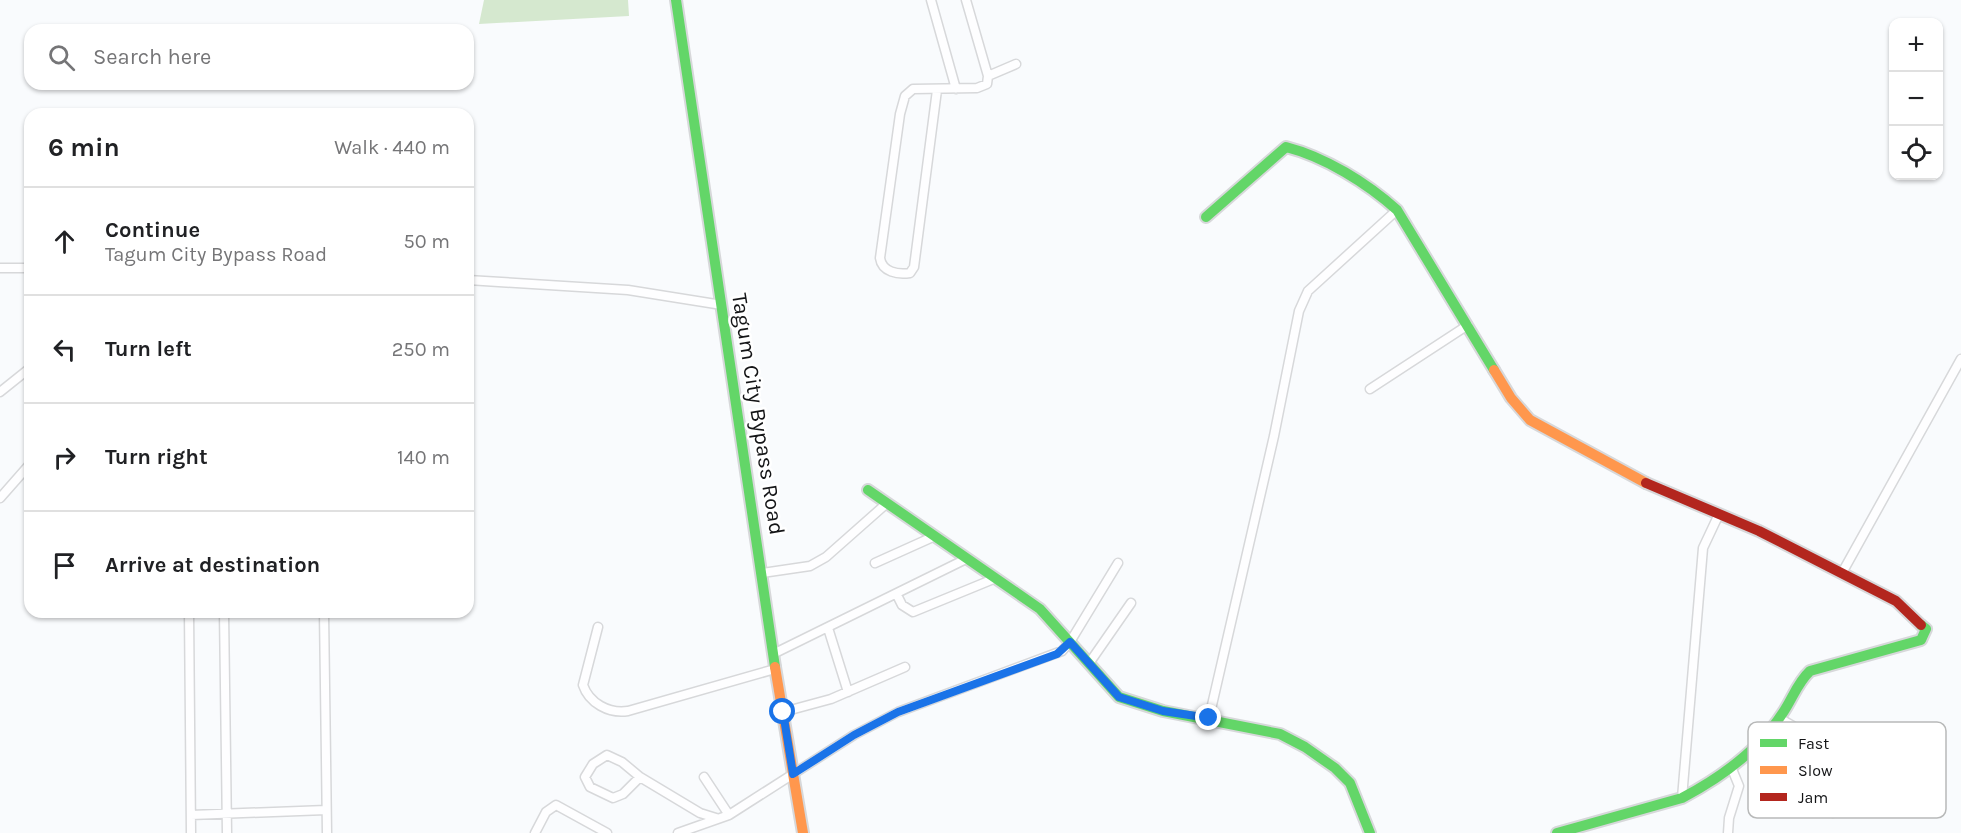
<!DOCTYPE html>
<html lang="en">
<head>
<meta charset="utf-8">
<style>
  :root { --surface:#fff; --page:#f6f6f6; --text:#202124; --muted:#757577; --line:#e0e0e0 }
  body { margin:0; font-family:Karla,sans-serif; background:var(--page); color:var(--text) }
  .controls { position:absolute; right:18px; top:18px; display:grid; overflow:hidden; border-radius:12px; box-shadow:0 2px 4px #0004 }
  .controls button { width:54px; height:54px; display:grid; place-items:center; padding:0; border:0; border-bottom:2px solid var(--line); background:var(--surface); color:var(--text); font:30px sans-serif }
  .stop { position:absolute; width:18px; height:18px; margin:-14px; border:4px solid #1a73e8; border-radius:50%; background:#fff }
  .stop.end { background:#1a73e8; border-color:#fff; box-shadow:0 2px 6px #0008 }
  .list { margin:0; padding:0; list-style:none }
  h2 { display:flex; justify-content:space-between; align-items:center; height:78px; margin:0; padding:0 24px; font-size:26px }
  h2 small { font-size:20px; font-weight:400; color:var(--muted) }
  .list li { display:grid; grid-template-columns:39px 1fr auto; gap:18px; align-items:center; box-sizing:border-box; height:108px; padding:0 24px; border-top:2px solid var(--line) }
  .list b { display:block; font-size:22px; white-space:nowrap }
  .list p { margin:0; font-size:20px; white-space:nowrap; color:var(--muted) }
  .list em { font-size:20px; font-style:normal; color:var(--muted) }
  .icon { flex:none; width:33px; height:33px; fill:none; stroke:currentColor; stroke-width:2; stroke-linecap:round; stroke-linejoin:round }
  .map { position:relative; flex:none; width:1961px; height:833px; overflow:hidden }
  .search { position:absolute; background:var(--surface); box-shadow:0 2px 4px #0004; left:24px; top:24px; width:450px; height:66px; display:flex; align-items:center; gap:15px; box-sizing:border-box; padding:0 21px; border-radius:18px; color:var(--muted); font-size:22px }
  .panel { position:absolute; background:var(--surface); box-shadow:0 2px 4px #0004; left:24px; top:108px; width:450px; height:510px; border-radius:18px }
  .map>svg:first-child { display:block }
  .park { fill:#d5e8cf }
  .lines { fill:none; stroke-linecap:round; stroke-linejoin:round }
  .street-casing { stroke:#d7d8da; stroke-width:11 }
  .fast-casing { stroke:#d7d8da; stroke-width:14 }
  .slow-casing { stroke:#d7d8da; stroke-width:14 }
  .jam-casing { stroke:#d7d8da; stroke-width:14 }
  .street { stroke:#fefeff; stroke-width:8 }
  .fast { stroke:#63d668; stroke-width:10 }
  .slow { stroke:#ff974d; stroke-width:10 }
  .jam { stroke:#b3261e; stroke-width:10 }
  .route { stroke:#1a73e8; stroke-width:8 }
  .labels { text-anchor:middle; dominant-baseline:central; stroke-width:5; stroke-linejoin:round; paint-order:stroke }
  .street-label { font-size:22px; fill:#141517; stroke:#fff }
  .key { fill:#fff; stroke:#b8b9b9; stroke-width:1.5 }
  .key-label { font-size:16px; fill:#141517 }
</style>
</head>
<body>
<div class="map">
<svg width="1961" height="833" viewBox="0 0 1961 833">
  <rect width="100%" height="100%" fill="#f9fbfd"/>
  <path class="park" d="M484 0H628L629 16 479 24Z"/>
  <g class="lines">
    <g class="street-casing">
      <path id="street" d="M931 0 956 89
        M988 76 1016 64
        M937 90 914 267 910 273C898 275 882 272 880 258L900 114 905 96 913 89 977 88 987 84 988 76 966 0
        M0 268H30
        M468 280 628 290 722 305
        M1370 389 1468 325
        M0 392 30 368
        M0 498 30 464
        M875 563 935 536
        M762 573 810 566 826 557 886 504
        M1842 573 1961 359
        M897 595 902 605 913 612 996 578
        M189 612 191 833
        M224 612 227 833
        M324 612 327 833
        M598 627 583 685C589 703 609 714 628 711L775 669
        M828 628 848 692
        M773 654 966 559
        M1090 662 1131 603
        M783 712 831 699 905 667
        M1209 718 1274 436 1299 311 1308 291 1397 210
        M1779 718 1793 726 1795 733 1782 792 1833 813
        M640 777 622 762 607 755 593 764 585 777 590 787 613 798 623 794 640 777 700 813 716 818
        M704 777 729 815
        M1682 798 1703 548 1719 514
        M191 815 326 810
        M535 833 546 812 556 805 607 833
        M678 833 729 815 854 735 898 712 1062 651 1070 642 1118 563
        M1728 833 1729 818 1739 786 1732 769"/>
    </g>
    <g class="fast-casing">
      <path id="fast" d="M676 0 775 667
        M1206 217 1286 147C1325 157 1367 183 1397 210L1494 370
        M868 490 1040 609 1119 697 1163 711 1280 734 1305 747 1335 768 1350 783 1370 833
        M1557 833 1682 798C1720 778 1758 751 1782 714 1792 700 1797 683 1810 671L1921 640 1926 629 1921 625"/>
    </g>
    <g class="slow-casing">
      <path id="slow" d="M1494 370 1511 398 1530 420 1646 483
        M775 667 803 833"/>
    </g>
    <g class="jam-casing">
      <path id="jam" d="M1646 483 1759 531 1896 601 1921 625"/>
    </g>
    <use href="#street" class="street"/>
    <use href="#fast" class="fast"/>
    <use href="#slow" class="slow"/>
    <use href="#jam" class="jam"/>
  </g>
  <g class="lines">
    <path class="route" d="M783 712 793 774 854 735 898 712 1057 654 1070 642 1119 697 1163 711 1209 718"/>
  </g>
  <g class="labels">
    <g class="street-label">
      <text transform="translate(758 414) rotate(81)">Tagum City Bypass Road</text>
    </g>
  </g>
  <rect x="1748" y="722" width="198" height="96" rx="9" class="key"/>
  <rect x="1760" y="739" width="27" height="8" fill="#63d668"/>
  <rect x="1760" y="766" width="27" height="8" fill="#ff974d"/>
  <rect x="1760" y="793" width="27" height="8" fill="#b3261e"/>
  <g class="key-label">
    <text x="1798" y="749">Fast</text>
    <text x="1798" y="776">Slow</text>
    <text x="1798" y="803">Jam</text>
  </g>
</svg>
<div class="controls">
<button>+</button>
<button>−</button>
<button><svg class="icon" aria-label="locate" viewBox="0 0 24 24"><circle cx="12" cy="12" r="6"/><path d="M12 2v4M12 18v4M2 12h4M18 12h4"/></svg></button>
</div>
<div class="stop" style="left:783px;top:712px"></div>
<div class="stop end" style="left:1209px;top:718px"></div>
<div class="search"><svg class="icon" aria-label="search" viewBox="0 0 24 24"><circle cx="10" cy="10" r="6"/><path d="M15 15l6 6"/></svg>Search here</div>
<section class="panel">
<h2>6 min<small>Walk · 440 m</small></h2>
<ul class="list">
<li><svg class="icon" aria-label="ahead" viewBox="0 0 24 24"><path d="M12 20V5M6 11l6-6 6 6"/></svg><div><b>Continue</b><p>Tagum City Bypass Road</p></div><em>50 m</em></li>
<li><svg class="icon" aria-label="left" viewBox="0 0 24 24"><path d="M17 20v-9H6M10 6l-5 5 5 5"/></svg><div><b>Turn left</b></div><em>250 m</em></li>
<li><svg class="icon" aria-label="right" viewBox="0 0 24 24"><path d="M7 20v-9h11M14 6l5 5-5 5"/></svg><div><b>Turn right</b></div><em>140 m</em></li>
<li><svg class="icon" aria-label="arrive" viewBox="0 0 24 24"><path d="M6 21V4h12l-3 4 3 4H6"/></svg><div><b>Arrive at destination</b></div></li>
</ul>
</section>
</div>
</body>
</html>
